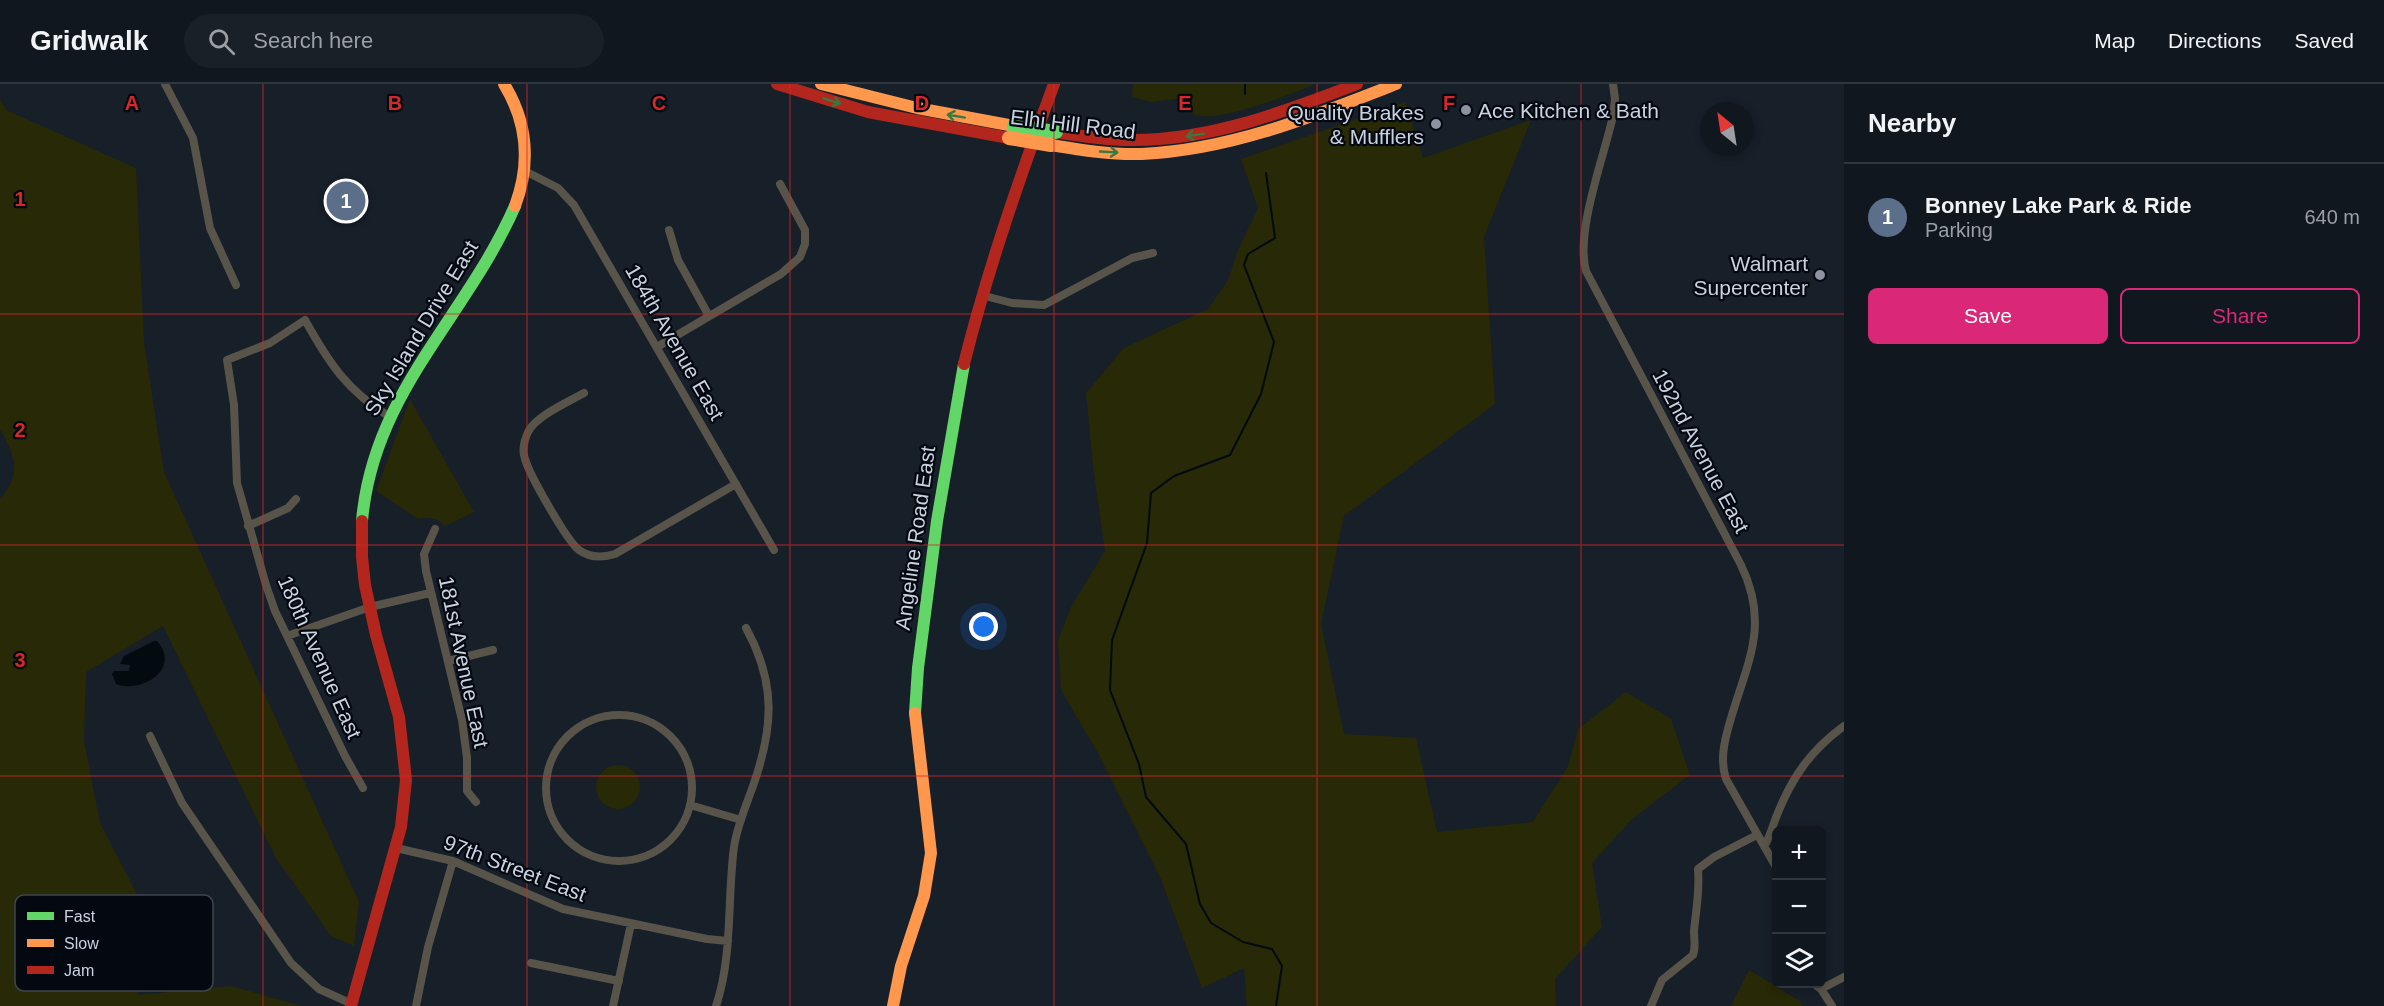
<!DOCTYPE html>
<html lang="en">
<head>
<meta charset="utf-8">
<style>
  :root { --surface:#11171f; --page:#1a2028; --text:#f1f3f6; --muted:#9c9fa4; --line:#30363d; --accent:#db2777 }
  body { margin:0; font-family:Helvetica,sans-serif; background:var(--page); color:var(--text) }
  .controls { position:absolute; right:18px; bottom:18px; display:grid; overflow:hidden; border-radius:9px; box-shadow:0 3px 9px #0003 }
  .controls button { width:54px; height:54px; display:grid; place-items:center; padding:0; border:0; border-bottom:2px solid var(--line); background:var(--surface); color:var(--text); font:30px sans-serif }
  .compass { position:absolute; left:1700px; top:18px; width:54px; height:54px; border-radius:50%; background:var(--surface); box-shadow:0 3px 9px #0003; rotate:330deg }
  .you { position:absolute; left:984px; top:543px; width:21px; height:21px; margin:-15px; border:4px solid #fff; border-radius:50%; background:#1a73e8; box-shadow:0 0 0 9px #1a73e833 }
  .badge { display:grid; place-items:center; width:39px; height:39px; border-radius:50%; background:var(--accent); color:#fff; font-size:20px; font-weight:700 }
  .pin { position:absolute; translate:-50% -50%; border:3px solid #fff; box-shadow:0 2px 6px #0006 }
  .list { margin:0; padding:0; list-style:none }
  h2 { display:flex; justify-content:space-between; align-items:center; height:78px; margin:0; padding:0 24px; font-size:26px }
  h2 small { font-size:20px; font-weight:400; color:var(--muted) }
  .list li { display:grid; grid-template-columns:39px 1fr auto; gap:18px; align-items:center; box-sizing:border-box; height:108px; padding:0 24px; border-top:2px solid var(--line) }
  .list b { display:block; font-size:22px; white-space:nowrap }
  .list p { margin:0; font-size:20px; white-space:nowrap; color:var(--muted) }
  .list em { font-size:20px; font-style:normal; color:var(--muted) }
  .actions { display:flex; gap:12px; padding:18px 24px }
  .actions a { flex:1; padding:14px 0; border:2px solid var(--accent); border-radius:9px; text-align:center; font-size:21px; color:var(--accent) }
  .actions .main { background:var(--accent); color:#fff }
  .icon { flex:none; width:33px; height:33px; fill:none; stroke:currentColor; stroke-width:2; stroke-linecap:round; stroke-linejoin:round }
  .map { position:relative; flex:none; width:1844px; height:922px; overflow:hidden }
  header { display:flex; align-items:center; gap:36px; box-sizing:border-box; height:84px; padding:0 30px; background:var(--surface); border-bottom:2px solid var(--line) }
  header strong { font-size:28px }
  nav { display:flex; gap:33px; margin-inline-start:auto; font-size:21px }
  .search { width:420px; height:54px; background:var(--page); display:flex; align-items:center; gap:15px; box-sizing:border-box; padding:0 21px; border-radius:33px; color:var(--muted); font-size:22px }
  main { display:flex }
  aside { flex:1; background:var(--surface) }
  .map>svg:first-child { display:block }
  .green { fill:#282906 }
  .water { fill:#030a10 }
  .lines { fill:none; stroke-linecap:round; stroke-linejoin:round }
  .stream { stroke:#030a10; stroke-width:2 }
  .street { stroke:#58544a; stroke-width:8 }
  .fast { stroke:#63d668; stroke-width:12 }
  .slow { stroke:#ff974d; stroke-width:12 }
  .jam { stroke:#b3261e; stroke-width:12 }
  .fast-bridge { stroke:#63d668; stroke-width:14 }
  .slow-bridge { stroke:#ff974d; stroke-width:14 }
  .oneway { stroke:#387940 }
  .grid { fill:none; stroke:#d62828; stroke-width:1.5; stroke-opacity:0.55 }
  .poi-dot { fill:#8b94a0; stroke:#040810; stroke-width:2 }
  .labels { text-anchor:middle; dominant-baseline:central; stroke-width:4.5; stroke-linejoin:round; paint-order:stroke }
  .poi-label { font-size:21px; fill:#c9d3e0; stroke:#040810; text-anchor:end }
  .street-label { font-size:21px; fill:#c9d3e0; stroke:#040810 }
  .key { fill:#040810; stroke:#3f454e; stroke-width:1.5 }
  .key-label { font-size:16px; fill:#c9d3e0 }
  .grid-label { font-size:20px; text-anchor:middle; font-weight:bold; fill:#d62828; stroke:#040810; stroke-width:4.5; stroke-linejoin:round; paint-order:stroke }
</style>
</head>
<body>
<header>
<strong>Gridwalk</strong>
<div class="search"><svg class="icon" aria-label="search" viewBox="0 0 24 24"><circle cx="10" cy="10" r="6"/><path d="M15 15l6 6"/></svg>Search here</div>
<nav><a>Map</a><a>Directions</a><a>Saved</a></nav>
</header>
<main>
<div class="map">
<svg width="1844" height="922" viewBox="0 0 1844 922">
  <rect width="100%" height="100%" fill="#171f29"/>
  <path class="green" d="M1133 0H1315C1292 10 1215 41 1193 30L1189 17 1182 14 1151 18 1132 13Z
    M0 15 6 26 136 84 144 258 164 388 359 818 354 862 331 852 276 774 163 542 86 588 84 657 100 739 150 835 123 856 139 911 231 902 302 922H0V415C22 391 15 370 0 345Z
    M1405 18 1423 74 1531 36 1484 153 1495 320 1344 432 1321 540 1344 650 1416 654 1437 748 1533 738 1568 682 1578 645 1626 608 1671 635 1690 691 1632 735 1592 779 1602 843 1555 895 1556 922H1247L1244 884 1202 904 1160 793 1099 671 1061 606 1058 556 1071 523 1105 467 1093 382 1086 309 1124 264 1208 225 1228 196 1238 166 1258 124 1241 75Z
    M410 315 474 428 445 442C437 434 430 433 418 435L376 407Z
    M596 703a22 22 0 1 1 44 0a22 22 0 1 1-44 0Z
    M1749 886 1800 917 1803 922H1731Z"/>
  <path class="water" d="M154 557H157C182 585 141 610 116 600L112 590 114 587H129L130 581 120 580 124 572Z"/>
  <g class="lines">
    <path class="stream" d="M1245 0V10
      M1266 89 1275 154 1248 170 1244 181 1274 258 1261 310 1230 371 1174 392 1151 409 1147 459 1112 556 1110 606 1139 680 1146 713 1186 760 1200 820 1211 839 1243 858 1272 865 1282 882 1276 922"/>
    <path class="street" d="M165 0 193 54 210 144 236 201
      M1613 0 1615 15 1613 32C1604 73 1575 148 1586 187L1741 481C1771 543 1746 580 1729 641 1724 659 1720 677 1726 695L1776 783
      M525 87 558 104 574 121 774 466
      M669 146 678 176 709 232
      M981 211 1012 219 1044 221 1132 174 1153 169
      M657 263 781 190 800 173 805 160V146L780 100
      M584 309C568 318 536 332 528 348 524 357 522 367 525 375 530 392 567 457 579 466 590 474 602 474 615 470L736 400
      M248 442 288 424 296 415
      M435 445 424 470 426 487 462 636 467 674V707L476 718
      M287 552 370 523 430 509
      M448 577 493 566
      M546 704a73 73 0 1 1 146 0a73 73 0 1 1-146 0Z
      M150 652 182 719 291 879 319 905 352 920
      M363 704 345 672 275 527 266 501 237 399 234 321 227 276 270 259 305 236C329 279 347 307 390 333
      M690 721 741 736
      M1765 761C1770 752 1773 741 1777 731 1792 693 1811 666 1844 642
      M396 764 453 777 563 825 707 855 728 857
      M531 879 619 897
      M1814 900 1821 905 1832 922
      M1821 905 1844 893
      M416 922 428 863 453 777
      M613 922 631 840
      M716 922C733 871 727 816 734 763 737 742 746 722 753 702 773 645 777 600 746 544
      M1651 922 1662 896 1693 871C1696 863 1694 855 1694 847 1696 826 1700 806 1698 785L1714 773 1757 751"/>
    <path class="fast" d="M362 437C373 308 466 234 515 122
      M915 629 918 584 937 437 964 280"/>
    <path class="slow" d="M504 0C528 39 531 79 515 122
      M821 0 917 24 1014 42
      M1051 61C1081 66 1111 71 1142 70 1231 66 1314 32 1396 0
      M893 922 901 882 924 812 931 769 915 629"/>
    <path class="jam" d="M777 0 868 28 1009 54
      M1056 48C1080 52 1105 56 1129 56 1209 57 1284 28 1357 0
      M964 280C988 184 1020 93 1054 0
      M351 922 401 743 406 696 399 633 376 551 365 501 362 473V437"/>
    <path class="fast-bridge" d="M1014 42 1056 48"/>
    <path class="slow-bridge" d="M1009 54 1051 61"/>
  </g>
  <defs><path id="oneway-shaft" d="M-6 0H5M1.5-3L5.5 0L1.5 3" fill="none" stroke-width="1.6" stroke-linecap="round" stroke-linejoin="round" transform="scale(1.5)"/></defs>
  <g class="oneway">
    <use href="#oneway-shaft" transform="translate(832 17) rotate(17)"/>
    <use href="#oneway-shaft" transform="translate(956 32) rotate(-170)"/>
    <use href="#oneway-shaft" transform="translate(1195 51) rotate(171)"/>
    <use href="#oneway-shaft" transform="translate(1109 68) rotate(3)"/>
  </g>
  <path class="grid" d="M263 0V922M527 0V922M790 0V922M1054 0V922M1317 0V922M1581 0V922M0 230H1844M0 461H1844M0 692H1844"/>
  <g class="poi-dot">
    <circle cx="1466" cy="26" r="6"/>
    <circle cx="1436" cy="40" r="6"/>
    <circle cx="1820" cy="191" r="6"/>
  </g>
  <g class="labels">
    <g class="poi-label">
      <text x="1478" y="26" text-anchor="start">Ace Kitchen &amp; Bath</text>
      <text x="1424" y="28">Quality Brakes<tspan x="1424" dy="24">&amp; Mufflers</tspan></text>
      <text x="1808" y="179">Walmart<tspan x="1808" dy="24">Supercenter</tspan></text>
    </g>
    <g class="street-label">
      <text transform="translate(1073 40) rotate(7)">Elhi Hill Road</text>
      <text transform="translate(421 244) rotate(-59)">Sky Island Drive East</text>
      <text transform="translate(675 258) rotate(60)">184th Avenue East</text>
      <text transform="translate(1701 367) rotate(62)">192nd Avenue East</text>
      <text transform="translate(915 454) rotate(-82)">Angeline Road East</text>
      <text transform="translate(320 573) rotate(66)">180th Avenue East</text>
      <text transform="translate(464 578) rotate(78)">181st Avenue East</text>
      <text transform="translate(515 784) rotate(21)">97th Street East</text>
    </g>
  </g>
  <rect x="15" y="811" width="198" height="96" rx="9" class="key"/>
  <rect x="27" y="828" width="27" height="8" fill="#63d668"/>
  <rect x="27" y="855" width="27" height="8" fill="#ff974d"/>
  <rect x="27" y="882" width="27" height="8" fill="#b3261e"/>
  <g class="key-label">
    <text x="64" y="838">Fast</text>
    <text x="64" y="865">Slow</text>
    <text x="64" y="892">Jam</text>
  </g>
  <g class="grid-label">
    <text x="132" y="26">A</text>
    <text x="395" y="26">B</text>
    <text x="659" y="26">C</text>
    <text x="922" y="26">D</text>
    <text x="1185" y="26">E</text>
    <text x="1449" y="26">F</text>
    <text x="20" y="122">1</text>
    <text x="20" y="353">2</text>
    <text x="20" y="583">3</text>
  </g>
</svg>
<div class="controls">
<button>+</button>
<button>−</button>
<button><svg class="icon" aria-label="layers" viewBox="0 0 24 24"><path d="M12 4l9 5-9 5-9-5zM3 14l9 5 9-5"/></svg></button>
</div>
<svg class="compass" viewBox="-18 -18 36 36"><path d="M0-13l5 13h-10z" fill="#e53935"/><path d="M0 13l5-13h-10z" fill="#9c9fa4"/></svg>
<div class="you"></div>
<div class="pin badge" style="left:346px;top:117px;background:#5c6f8a">1</div>
</div>
<aside>
<h2>Nearby<small></small></h2>
<ul class="list">
<li><span class="badge" style="background:#5c6f8a">1</span><div><b>Bonney Lake Park &amp; Ride</b><p>Parking</p></div><em>640 m</em></li>
</ul>
<div class="actions"><a class="main">Save</a><a>Share</a></div>
</aside>
</main>
</body>
</html>
